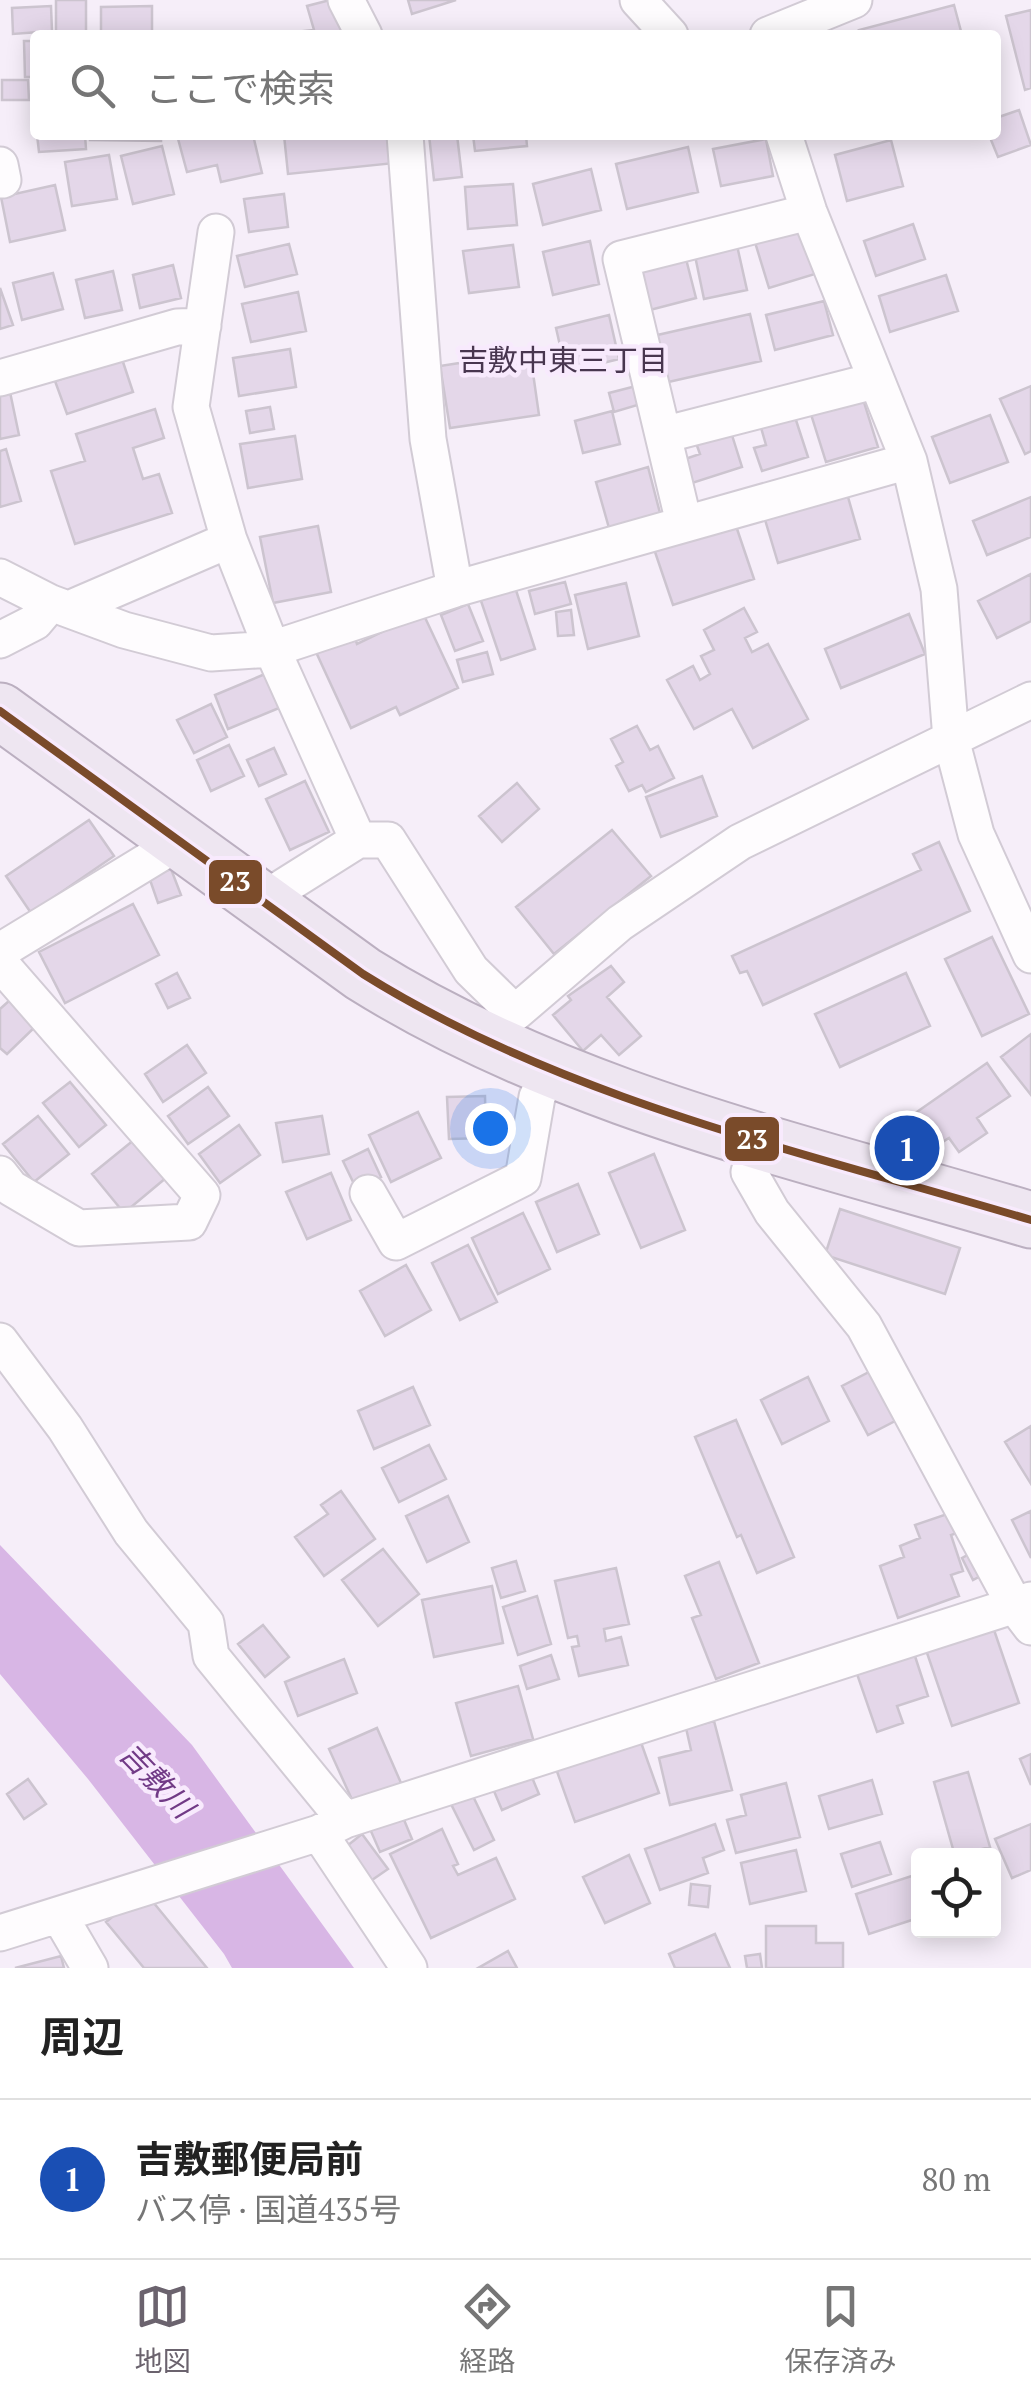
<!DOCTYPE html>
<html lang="ja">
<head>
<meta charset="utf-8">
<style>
  :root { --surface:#fff; --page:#f2f2f2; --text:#222; --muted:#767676; --line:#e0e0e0; --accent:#6b636e }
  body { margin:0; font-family:"PT Serif","Noto Sans JP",serif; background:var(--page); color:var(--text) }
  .controls { position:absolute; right:30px; bottom:30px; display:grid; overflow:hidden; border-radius:10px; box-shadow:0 5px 25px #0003 }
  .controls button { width:90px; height:90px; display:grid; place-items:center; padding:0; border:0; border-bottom:2px solid var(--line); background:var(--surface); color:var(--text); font:50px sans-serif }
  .you { position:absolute; left:490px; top:1128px; width:35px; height:35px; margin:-25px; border:8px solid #fff; border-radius:50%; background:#1a73e8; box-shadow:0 0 0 15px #1a73e833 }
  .badge { display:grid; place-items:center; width:65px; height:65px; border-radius:50%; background:var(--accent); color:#fff; font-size:32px; font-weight:700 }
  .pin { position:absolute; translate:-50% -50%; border:5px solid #fff; box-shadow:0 2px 10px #0006 }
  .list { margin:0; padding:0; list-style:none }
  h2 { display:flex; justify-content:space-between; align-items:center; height:130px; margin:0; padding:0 40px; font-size:42px }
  h2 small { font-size:32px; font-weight:400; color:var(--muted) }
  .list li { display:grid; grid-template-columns:65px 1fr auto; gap:30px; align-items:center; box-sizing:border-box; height:160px; padding:0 40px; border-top:2px solid var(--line) }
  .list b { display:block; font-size:38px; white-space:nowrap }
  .list p { margin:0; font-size:32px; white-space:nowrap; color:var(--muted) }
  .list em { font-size:32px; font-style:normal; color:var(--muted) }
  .icon { flex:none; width:55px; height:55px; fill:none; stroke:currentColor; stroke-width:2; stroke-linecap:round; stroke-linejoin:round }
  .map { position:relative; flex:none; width:1031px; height:1968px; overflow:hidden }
  .search { position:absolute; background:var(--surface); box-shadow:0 5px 25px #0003; left:30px; right:30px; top:30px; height:110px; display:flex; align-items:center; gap:25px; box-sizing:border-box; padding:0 35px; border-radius:10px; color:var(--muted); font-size:38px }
  .sheet { height:290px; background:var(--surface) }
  nav { display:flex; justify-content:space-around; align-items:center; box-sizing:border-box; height:140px; border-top:2px solid var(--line); background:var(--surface); font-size:28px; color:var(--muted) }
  nav a { display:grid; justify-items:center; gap:5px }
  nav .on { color:var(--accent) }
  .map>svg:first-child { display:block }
  .water { fill:#d8b6e5 }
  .building { fill:#e4d7e9; stroke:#ccc4cf; stroke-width:2.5 }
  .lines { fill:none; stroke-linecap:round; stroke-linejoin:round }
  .minor-casing { stroke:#d2cbd5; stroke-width:39 }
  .trunk-casing { stroke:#bbafc0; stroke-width:59 }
  .minor { stroke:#fefcfe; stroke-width:35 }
  .trunk { stroke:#eee6f1; stroke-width:55 }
  .bus-1-casing { stroke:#f8eafd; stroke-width:15 }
  .bus-1 { stroke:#7a4b2a; stroke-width:8 }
  .labels { text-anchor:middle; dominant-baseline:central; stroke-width:9; stroke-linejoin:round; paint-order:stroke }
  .neighbourhood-label { font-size:30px; fill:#48364f; stroke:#f8eafd }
  .water-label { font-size:30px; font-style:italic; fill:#713a86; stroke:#f8eafd }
  .line-badge { stroke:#f8eafd; stroke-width:4 }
  .badge-label { font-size:28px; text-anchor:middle; font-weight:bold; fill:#fff }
</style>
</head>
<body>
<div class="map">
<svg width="1031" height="1968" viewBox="0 0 1031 1968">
  <rect width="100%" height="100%" fill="#f6eef9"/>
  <path class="water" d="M0 1545 192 1745 354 1968H232L224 1954 88 1779 0 1674Z"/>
  <path class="building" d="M56 0H86V34H56Z
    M330 0 345 35H266L314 30 307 6Z
    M408 0H456L412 14Z
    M954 5 962 35H861L859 30Z
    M51 6 52 31 13 34 12 8Z
    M152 6V35H101V7Z
    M1031 10V88L1025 90 1006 16Z
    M24 41H35V77H25Z
    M2 80H28L29 100H2Z
    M1019 110 1031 145 998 157 989 135H996V118Z
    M37 135H85L86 149 39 152Z
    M90 135H161V141L90 140Z
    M177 135H253L262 173 221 182 217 165 187 172Z
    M284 135H392L395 163 288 174Z
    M429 135H457L462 177 434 180Z
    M473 135H526L527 146 475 151Z
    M766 139 773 176 721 186 713 149Z
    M891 140 903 186 847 201 835 155Z
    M162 146 174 194 133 204 121 156Z
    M688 147 698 192 627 209 616 164Z
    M109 155 117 199 72 206 65 162Z
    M591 169 601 210 543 225 533 184Z
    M513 184 517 225 468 229 465 187Z
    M55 185 65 230 10 242 1 197Z
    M284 194 288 227 249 232 244 199Z
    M913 224 925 259 876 276 864 241Z
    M800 225 815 274 769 288 754 239Z
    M590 241 599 284 553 295 543 252Z
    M736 241 747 290 704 299 694 251Z
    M289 244 297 274 245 287 237 256Z
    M513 245 519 287 469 293 463 251Z
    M685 255 696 298 650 310 639 267Z
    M173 265 181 298 140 308 133 275Z
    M113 271 122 310 85 318 76 280Z
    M53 273 63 309 22 320 13 283Z
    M946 275 958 311 890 332 879 296Z
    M0 288 13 325 0 329Z
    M298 292 306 331 251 342 242 304Z
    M824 301 833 335 775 350 766 315Z
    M750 314 761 361 664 383 653 336Z
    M609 315 619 359 566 372 556 328Z
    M290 349 296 387 239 396 233 358Z
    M530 352 539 415 450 428 440 366Z
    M122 359 133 392 67 414 55 381Z
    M636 386 641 404 614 412 609 393Z
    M1031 386V451L1025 454 1000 399Z
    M10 392 19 435 0 439V394Z
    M862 396 878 447 826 462 810 411Z
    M270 407 274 429 250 433 246 411Z
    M155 409 164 438 133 448 143 479 159 474 172 513 75 544 51 471 85 461 76 434Z
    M612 411 620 444 583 453 575 421Z
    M794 414 808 457 762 471 754 448 766 445 760 424Z
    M990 415 1008 462 950 483 932 437Z
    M731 432 742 467 689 484 682 460 700 454 696 443Z
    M295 436 302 479 248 488 240 444Z
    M6 449 21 501 0 507V451Z
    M648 467 660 513 609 528 596 482Z
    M846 490 860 539 778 563 763 513Z
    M1031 497V537L987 555 973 521Z
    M735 523 754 579 673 605 654 549Z
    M318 526 331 592 273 603 260 537Z
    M1031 574V621L997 638 978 601Z
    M565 582 571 604 535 614 529 591Z
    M626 583 639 636 588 649 575 595Z
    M514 584 535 649 501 660 479 595Z
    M468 604 483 641 455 651 441 615Z
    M744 608 757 632 745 638 752 652 768 644 808 719 753 748 732 709 694 729 667 680 693 666 700 680 710 674 701 656 714 650 704 630Z
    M421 609 458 688 400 715 396 707 351 728 316 652 354 635 357 644 382 632 380 628Z
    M571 610 574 635 558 636 556 612Z
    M909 614 925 654 841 688 825 649Z
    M487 652 493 674 463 682 457 660Z
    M265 674 279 708 228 729 215 695Z
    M211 704 227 737 194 753 177 720Z
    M637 726 650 750 658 746 674 778 646 792 642 785 629 791 616 766 623 762 611 739Z
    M229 745 244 776 211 791 197 760Z
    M274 748 286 774 259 786 247 760Z
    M702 776 717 816 661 837 646 797Z
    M305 781 329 832 290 850 266 799Z
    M517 783 539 809 502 842 479 816Z
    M89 820 114 856 31 913 6 876Z
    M612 830 651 876 554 954 516 907Z
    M939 842 970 911 763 1005 747 971 740 973 732 956 921 870 913 854Z
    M171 869 181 895 158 903 149 877Z
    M133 904 159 955 65 1003 39 952Z
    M992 937 1029 1014 982 1036 945 959Z
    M611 966 624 982 607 997 641 1036 619 1055 601 1035 583 1051 553 1015 571 1000 568 996Z
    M177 973 190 998 168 1008 156 984Z
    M906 973 930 1026 840 1067 815 1014Z
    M10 1000 36 1026 7 1054 0 1048V1009Z
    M1031 1034V1095L1001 1057Z
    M187 1045 206 1073 163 1102 145 1074Z
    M987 1063 1010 1096 977 1118 987 1133 959 1152 949 1138 933 1148 911 1116Z
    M70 1082 106 1125 79 1147 43 1103Z
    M208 1087 229 1116 188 1144 168 1116Z
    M485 1096 486 1138 449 1139 447 1097Z
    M418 1112 441 1158 391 1182 369 1135Z
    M38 1116 69 1154 34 1182 3 1144Z
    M322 1116 329 1154 283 1162 276 1123Z
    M239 1125 260 1155 220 1183 199 1154Z
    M135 1139 167 1177 124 1213 92 1174Z
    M368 1149 381 1177 356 1188 343 1161Z
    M654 1154 685 1230 641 1248 609 1173Z
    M331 1173 351 1220 307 1239 286 1192Z
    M578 1184 599 1234 557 1252 536 1202Z
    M840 1209 960 1248 945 1294 825 1255Z
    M523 1213 550 1269 498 1294 472 1238Z
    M468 1245 497 1302 460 1320 432 1263Z
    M406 1265 431 1310 385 1336 360 1291Z
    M871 1371 897 1420 868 1435 842 1386Z
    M808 1377 829 1421 782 1444 761 1400Z
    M413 1387 430 1425 374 1449 358 1411Z
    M736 1420 794 1557 757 1573 741 1535 737 1537 695 1437Z
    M1031 1426V1484L1005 1442Z
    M429 1445 446 1479 399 1502 382 1468Z
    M341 1491 375 1539 324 1576 295 1537 328 1514 321 1505Z
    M448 1496 469 1542 427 1562 406 1516Z
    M1031 1511V1558L1012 1520Z
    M950 1513 957 1533 951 1535 963 1571 951 1575 959 1596 898 1618 880 1566 904 1557 900 1546 920 1538 915 1525Z
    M383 1549 419 1594 378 1626 342 1580Z
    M975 1551 986 1573 973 1580 962 1558Z
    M516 1561 525 1591 501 1598 492 1568Z
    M719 1562 759 1663 716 1679 692 1618 701 1615 685 1576Z
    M616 1568 629 1624 604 1629 606 1641 621 1637 628 1665 579 1676 572 1647 579 1646 577 1636 568 1638 555 1581Z
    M492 1586 503 1643 434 1657 422 1600Z
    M537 1596 551 1644 518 1655 503 1607Z
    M263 1625 289 1657 265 1677 238 1644Z
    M993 1627 1019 1703 952 1726 926 1650Z
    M912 1647 928 1696 897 1706 903 1723 877 1732 857 1674Z
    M551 1655 559 1679 527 1689 520 1666Z
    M344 1659 357 1693 298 1716 285 1682Z
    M518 1686 533 1739 471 1756 456 1703Z
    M714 1721 732 1790 670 1805 659 1758 691 1750 686 1728Z
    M377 1728 401 1783 354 1804 329 1749Z
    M638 1734 659 1793 575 1822 554 1763Z
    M1031 1754V1785L1020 1759Z
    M528 1768 539 1794 502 1810 491 1784Z
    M968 1772 990 1847 955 1856 934 1782Z
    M28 1779 46 1804 24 1819 7 1794Z
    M872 1780 882 1814 829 1829 819 1796Z
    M786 1783 800 1837 736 1853 727 1820 746 1815 741 1795Z
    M471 1792 494 1840 474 1850 450 1802Z
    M402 1815 412 1839 380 1852 370 1829Z
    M715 1824 724 1850 703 1858 708 1873 660 1890 645 1849Z
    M1031 1824V1870L1012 1878 995 1839Z
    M442 1829 458 1864 453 1866 458 1875 496 1858 515 1899 431 1938 390 1854Z
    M362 1834 388 1869 372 1880 347 1846Z
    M880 1842 891 1874 852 1887 841 1854Z
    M796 1850 806 1891 750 1904 741 1863Z
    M629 1855 650 1903 605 1923 583 1877Z
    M918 1874V1918L869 1934 856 1894Z
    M691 1884 710 1886 708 1907 689 1905Z
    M144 1891 207 1968H144L106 1922Z
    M766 1926H816V1943H843V1968H766Z
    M715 1934 730 1968H675L669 1954Z
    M508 1951 517 1968H478Z
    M760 1954 762 1968H747L745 1956Z
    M61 1956 64 1968H15Z"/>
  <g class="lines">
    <g class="minor-casing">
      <path id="minor" d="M346 0 364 35
        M638 0 670 35
        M768 35 854 0
        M405 135 428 439 455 589
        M784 135 809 212 909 461 939 589 951 739 976 834 1031 955
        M0 165 3 180H0
        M216 232 191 407 229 540 272 649 358 840 261 901
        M0 378 177 327 203 326
        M663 435 874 381
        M684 523 621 259 809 212
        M0 577 51 603 124 630 211 653 272 649 455 589 909 461
        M69 609 229 540
        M0 640 35 622 51 603
        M358 840H388L471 970 515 1013 620 923 740 842 1031 700
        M0 951 179 842
        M0 963 202 1195 189 1222 79 1228 11 1188 0 1174
        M760 1139 749 1172 772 1212 864 1326 1015 1606 1031 1627
        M368 1193 396 1242 523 1178 537 1097 550 1069
        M0 1341 65 1428 131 1532 206 1623 211 1656 345 1820
        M319 1833 409 1968
        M59 1915 90 1968
        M0 1933 319 1833 345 1820 1031 1600"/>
    </g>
    <g class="trunk-casing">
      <path id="trunk" d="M0 711 363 974C566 1101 805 1152 1031 1220"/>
    </g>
    <use href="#minor" class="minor"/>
    <use href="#trunk" class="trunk"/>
    <g class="bus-1-casing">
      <path id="bus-1" d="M0 711 363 974C566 1101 805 1152 1031 1220"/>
    </g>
    <use href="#bus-1" class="bus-1"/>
  </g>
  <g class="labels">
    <g class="neighbourhood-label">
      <text x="563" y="360">吉敷中東三丁目</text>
    </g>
    <g class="water-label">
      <text transform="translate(157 1780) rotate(46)">吉敷川</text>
    </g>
  </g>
  <g class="line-badge">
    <rect x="207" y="858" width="57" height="48" rx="10" fill="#7a4b2a"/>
    <rect x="723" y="1115" width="58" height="48" rx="10" fill="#7a4b2a"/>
  </g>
  <g class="badge-label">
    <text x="235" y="891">23</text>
    <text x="752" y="1149">23</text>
  </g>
</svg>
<div class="controls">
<button><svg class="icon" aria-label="locate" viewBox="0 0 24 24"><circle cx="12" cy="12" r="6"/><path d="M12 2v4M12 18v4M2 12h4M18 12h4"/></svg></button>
</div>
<div class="you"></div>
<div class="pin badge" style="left:907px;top:1148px;background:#1a4fb4">1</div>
<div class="search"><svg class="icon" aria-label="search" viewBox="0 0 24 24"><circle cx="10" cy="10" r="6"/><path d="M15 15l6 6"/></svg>ここで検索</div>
</div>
<section class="sheet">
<h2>周辺<small></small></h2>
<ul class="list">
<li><span class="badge" style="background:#1a4fb4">1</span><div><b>吉敷郵便局前</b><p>バス停 · 国道435号</p></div><em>80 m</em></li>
</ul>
</section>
<nav>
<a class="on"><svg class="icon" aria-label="map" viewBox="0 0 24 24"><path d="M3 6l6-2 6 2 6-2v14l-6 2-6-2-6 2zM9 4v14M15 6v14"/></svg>地図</a>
<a><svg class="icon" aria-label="directions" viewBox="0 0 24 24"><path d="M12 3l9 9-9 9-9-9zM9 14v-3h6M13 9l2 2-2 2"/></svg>経路</a>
<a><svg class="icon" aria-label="saved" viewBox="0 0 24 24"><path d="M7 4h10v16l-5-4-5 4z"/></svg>保存済み</a>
</nav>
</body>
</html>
